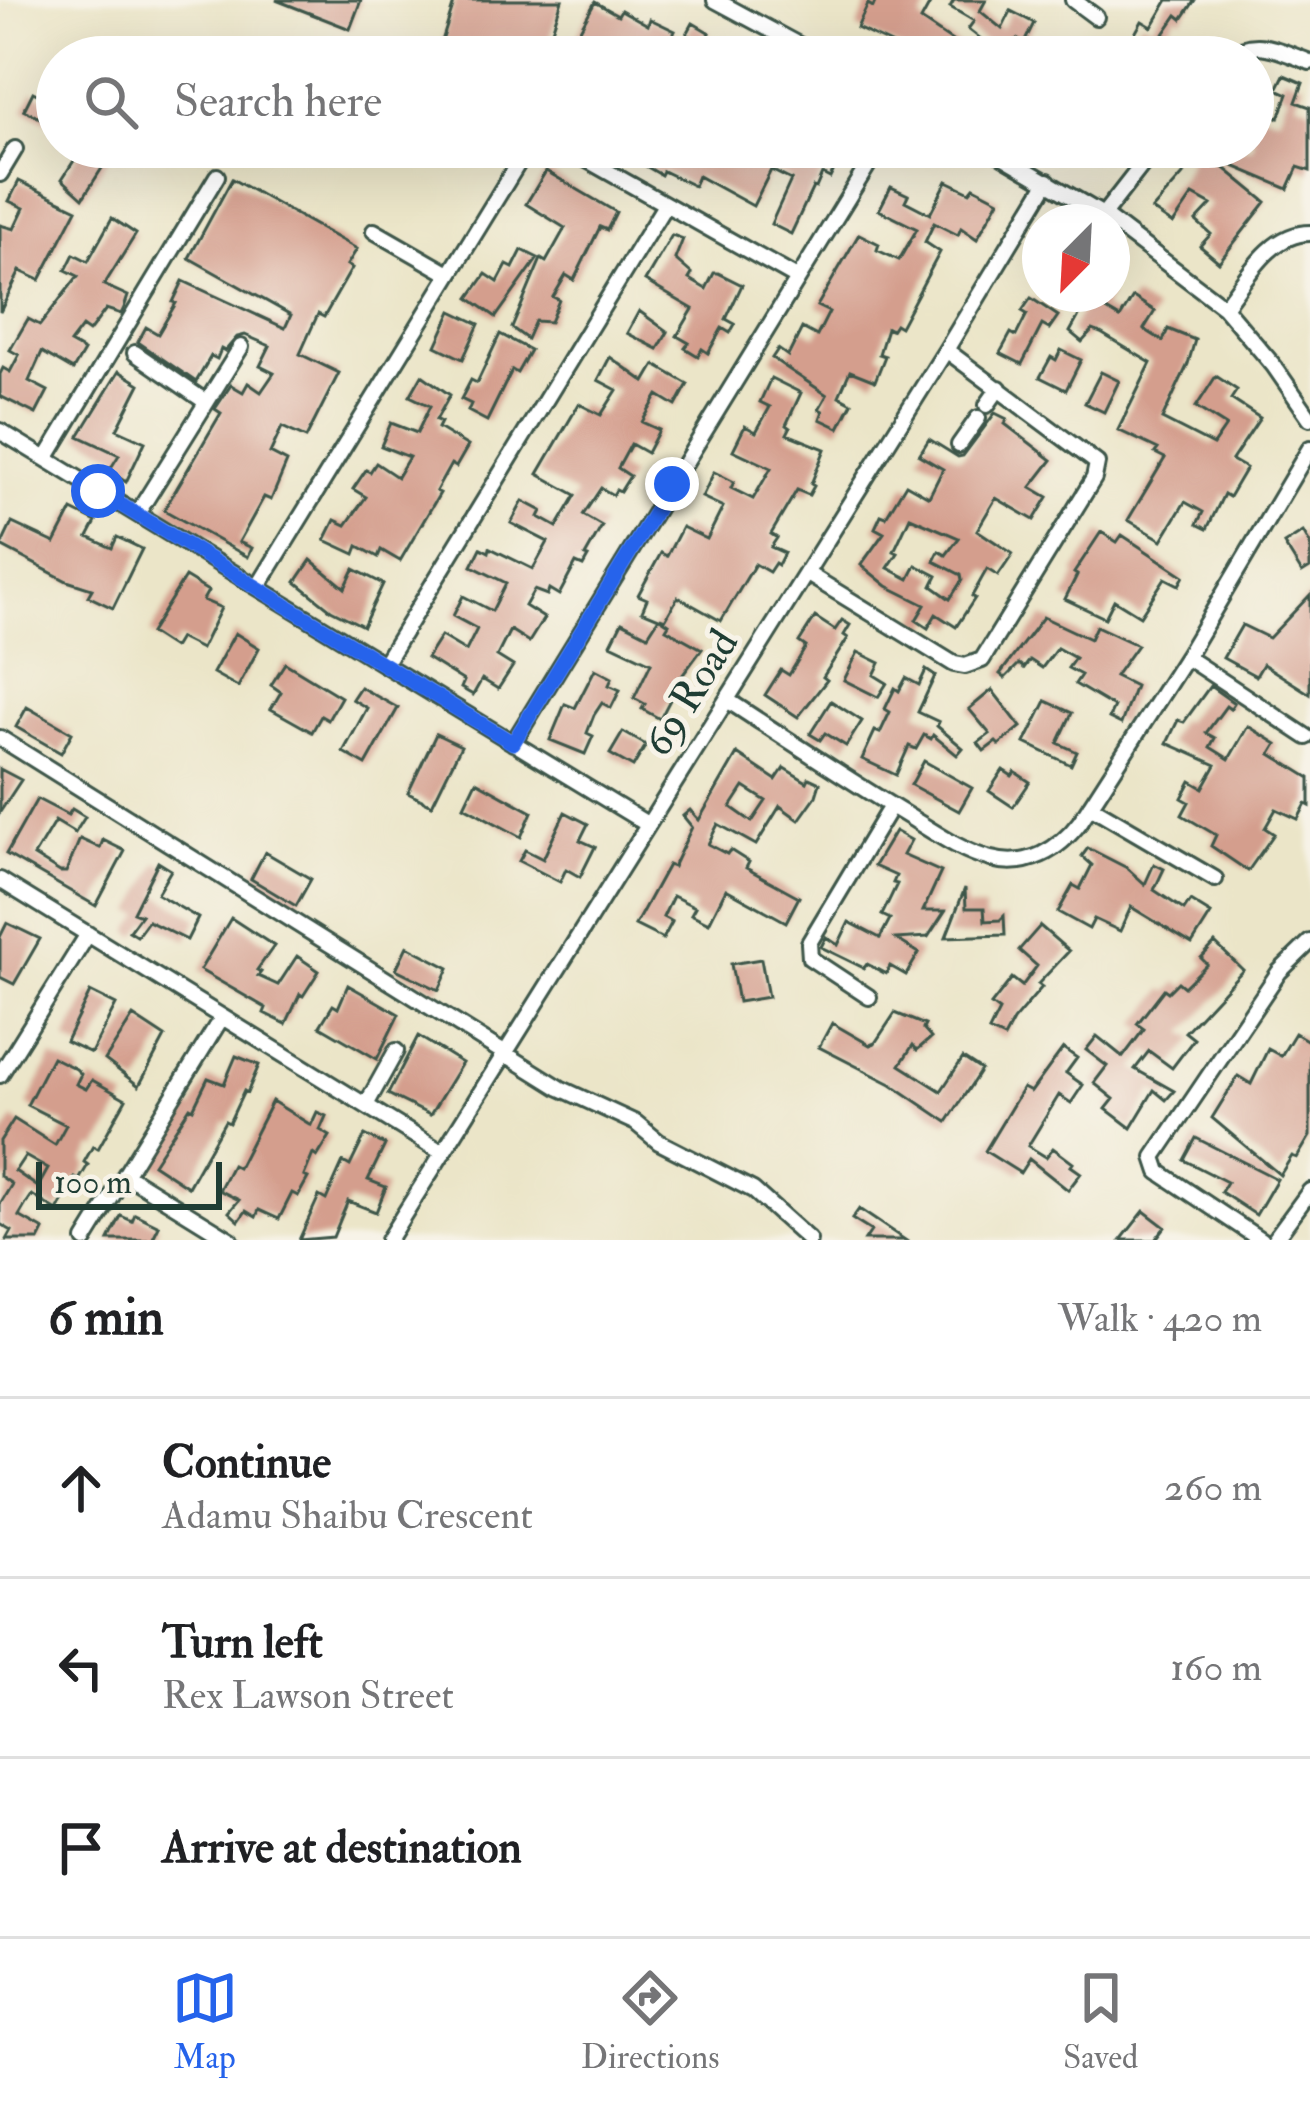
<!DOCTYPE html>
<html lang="en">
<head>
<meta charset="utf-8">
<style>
  :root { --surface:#fff; --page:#f6f6f6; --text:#202124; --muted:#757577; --line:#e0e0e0; --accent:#2563eb }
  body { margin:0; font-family:"IM FELL Double Pica",serif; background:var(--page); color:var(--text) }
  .compass { position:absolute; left:1022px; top:204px; width:108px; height:108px; border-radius:50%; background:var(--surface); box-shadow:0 12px 48px #0002; rotate:204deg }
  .scale { position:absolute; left:36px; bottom:30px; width:186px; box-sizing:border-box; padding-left:12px; border:6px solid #1f3d34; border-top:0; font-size:33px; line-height:42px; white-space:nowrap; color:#1f3d34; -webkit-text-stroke:9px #f7f3e8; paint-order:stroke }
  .stop { position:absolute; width:36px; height:36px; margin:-27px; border:9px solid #2563eb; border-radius:50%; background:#fff }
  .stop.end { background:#2563eb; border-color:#fff; box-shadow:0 3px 12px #0008 }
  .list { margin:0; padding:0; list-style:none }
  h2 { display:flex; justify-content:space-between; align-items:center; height:156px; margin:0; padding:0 48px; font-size:51px }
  h2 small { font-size:39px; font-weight:400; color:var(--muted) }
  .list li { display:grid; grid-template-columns:78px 1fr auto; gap:36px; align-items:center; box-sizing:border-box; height:180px; padding:0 48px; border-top:3px solid var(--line) }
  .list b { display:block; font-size:45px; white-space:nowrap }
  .list p { margin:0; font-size:39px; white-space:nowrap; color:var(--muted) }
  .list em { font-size:39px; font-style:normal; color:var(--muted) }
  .icon { flex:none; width:66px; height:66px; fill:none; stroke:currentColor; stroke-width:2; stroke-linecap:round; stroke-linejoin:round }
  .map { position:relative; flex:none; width:1310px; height:1240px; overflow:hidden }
  .search { position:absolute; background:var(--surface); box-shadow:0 12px 48px #0002; left:36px; right:36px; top:36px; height:132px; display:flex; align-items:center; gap:30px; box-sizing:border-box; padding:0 42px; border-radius:66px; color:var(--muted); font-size:45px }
  .sheet { height:696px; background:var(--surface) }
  nav { display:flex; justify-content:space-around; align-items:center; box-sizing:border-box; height:168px; border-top:3px solid var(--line); background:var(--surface); font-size:33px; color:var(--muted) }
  nav a { display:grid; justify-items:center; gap:6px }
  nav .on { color:var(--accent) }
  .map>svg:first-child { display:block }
  .building { fill:#d49e8d; fill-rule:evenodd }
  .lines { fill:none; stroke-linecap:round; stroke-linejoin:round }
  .minor-casing { stroke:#3e564a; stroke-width:20 }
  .minor { stroke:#fff; stroke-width:14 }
  .route { stroke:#2563eb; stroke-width:15 }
  .labels { text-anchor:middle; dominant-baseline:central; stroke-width:10; stroke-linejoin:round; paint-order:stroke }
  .street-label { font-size:42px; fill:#1f3d34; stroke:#f7f3e8 }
</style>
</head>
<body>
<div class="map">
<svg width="1310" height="1240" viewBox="0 0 1310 1240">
  <rect width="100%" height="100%" fill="#f7f3e8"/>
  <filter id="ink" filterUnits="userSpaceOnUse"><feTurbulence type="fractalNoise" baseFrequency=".00833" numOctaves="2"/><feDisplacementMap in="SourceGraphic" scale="24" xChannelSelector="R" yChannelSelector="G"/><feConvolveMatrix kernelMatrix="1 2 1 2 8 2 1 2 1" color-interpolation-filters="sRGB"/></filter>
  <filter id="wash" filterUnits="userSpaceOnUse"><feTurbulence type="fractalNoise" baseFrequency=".004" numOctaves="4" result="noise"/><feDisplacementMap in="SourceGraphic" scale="48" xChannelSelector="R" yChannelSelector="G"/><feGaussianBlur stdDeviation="2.7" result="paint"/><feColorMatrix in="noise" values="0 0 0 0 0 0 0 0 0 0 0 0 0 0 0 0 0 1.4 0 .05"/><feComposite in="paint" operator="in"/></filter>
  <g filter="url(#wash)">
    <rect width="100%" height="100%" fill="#ebe5c8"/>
    <g id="blocks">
      <path class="building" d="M276 0H361L350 29Z
        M455 0H562L543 57H437Z
        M876 0H932L921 20 976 57H919L857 28 868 4 873 7Z
        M954 0H986L980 11 1002 29 1011 11 1034 23 1024 43 1017 39 1008 57H1004L968 29 974 21 950 7Z
        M1168 0H1195L1182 19 1177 15 1164 34 1167 36 1155 57H1122L1142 21 1152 27Z
        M595 2 618 15 621 10 648 25 650 19 675 31 663 57H559L570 38 574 40Z
        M693 23 710 33 703 46 725 57H686L696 39 687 34Z
        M1284 75 1303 83 1296 102 1310 107V171L1298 167 1288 189 1210 156 1266 202 1219 262 1200 246 1211 234 1196 221 1211 205 1193 195 1173 224 1152 210 1183 175 1194 150 1188 147H1220L1231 153 1237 147H1253V111L1279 118 1288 94 1277 89Z
        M33 92 57 104 48 122 24 110Z
        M83 147H101L111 154 83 198 62 179Z
        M613 147H725L743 156 747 147H827L842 154 830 178 822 174 816 188 813 187 791 234 771 224 791 180 771 170 753 206 698 176 694 186 663 171 661 175Z
        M546 171 616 212 607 230 600 227 574 280 566 275 553 297 559 300 550 322 535 321 527 339 512 328 541 259 546 262 565 228 526 204Z
        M232 179 357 249 347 265 352 268 324 317 318 314 300 354 339 373 306 438 282 427 270 453 287 462 271 500 264 497 239 542 252 548 248 557 164 510 221 413 215 409 231 385 243 392 248 383 261 392 274 373 260 366 270 346 245 335 237 337 225 351 221 349 217 359 211 356 196 382 138 342 146 327 158 334 176 303 173 302 183 281 285 328 291 315 189 258Z
        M19 181 77 209 40 280 20 271 0 312V225L14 229 24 208 9 201Z
        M947 181 970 192 974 187 999 200 977 239 961 228 958 235 934 223 925 242 940 252 900 327 895 324 891 330 887 328 879 354 885 356 875 381 850 371 839 396 852 403 839 428 820 419 823 411 819 409 827 395 772 358 778 349 788 356 802 328 817 336 829 312 817 306 859 234 879 244 877 250 899 260 917 229 879 210 891 187 908 195 905 201 930 214Z
        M112 218 136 234 104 285 128 296 124 308 121 314 106 309 89 332 82 327 70 343 84 351 73 370 42 352 29 381 48 391 36 414 0 396V374L3 368 10 372 19 355 10 350 28 319 40 325 78 276 66 270 74 254 88 261Z
        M672 235 683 239 675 259 692 274 689 279 706 289 714 273H718L742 285 726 319 735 324 730 333 722 328 708 353 702 349 698 356 685 348 689 343 677 336 693 309 645 281Z
        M522 250 538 258 496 317 469 298 486 274 498 282 507 265 513 268Z
        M1081 294H1111L1103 308 1120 318 1133 297 1155 311 1144 329 1163 341 1168 329 1195 340 1188 364 1162 419 1213 445 1226 426 1196 407 1216 376 1237 390 1231 399 1260 418 1232 460 1246 468 1229 497 1224 494 1207 529 1197 524 1203 512 1185 502 1162 540 1128 520 1165 458 1155 453 1158 449 1118 430 1151 363 1101 333 1093 330 1082 342 1070 332 1085 305 1077 301Z
        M1031 298 1058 316 1049 329 1042 325 1022 364 1000 353 1011 333 1016 336 1027 314 1022 311Z
        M452 311 479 324 463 359 436 346Z
        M639 311 668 332 658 349 627 333Z
        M500 334 530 350 517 373 512 370 487 421 468 411 471 404 461 399 471 380 477 383Z
        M1061 350 1081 360 1066 390 1040 377 1051 357 1056 360Z
        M610 357 645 382 655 365 688 384 676 406 658 395 642 422 659 430 647 453 631 444 618 468 630 476 620 492 616 490 613 495 601 488 583 515 602 526 585 556 588 557 583 566 576 563 559 595 549 589 547 595 534 590 525 606 544 618 529 642 510 630 497 656 513 666 498 689 482 679 473 695 461 688 464 681 427 658 441 636 466 651 477 629 453 616 463 596 492 611 506 583 472 566 481 548 489 552 490 548 533 569 548 542 511 523 523 501 542 511 539 517 557 527 576 495 538 474 579 404 601 415 617 390 598 380Z
        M119 371 140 384 117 429 145 442 126 482 109 471 119 455 79 436Z
        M1101 372 1119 381 1104 412 1085 403Z
        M422 375 450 395 436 420 441 422 438 428 468 446 456 467 451 464 436 491 440 493 400 561 381 550 378 557 358 546 355 554 325 540 335 520 346 525 366 497 353 489 366 470 370 472 376 463 397 477 409 457 381 446 391 423 417 433 430 406 410 396Z
        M771 378 801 393 786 425 790 428 787 434 825 449 811 484 814 486 809 495 797 490 771 534 777 538 771 547 784 553 778 565 775 563 769 572 755 564 721 621 678 597 665 620 660 618 669 624 666 629 702 649 670 692 673 694 660 719 642 709 645 704 634 698 651 663 611 644 622 622 648 635 659 618 642 611 647 599 638 595 661 553 667 556 682 527 707 539 723 507 702 497 714 472 734 482 731 488 753 499 771 468 733 450 745 426 756 432 770 407 760 402Z
        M995 413 1007 419 1005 424 1052 460 1031 487 1048 497 1034 520 996 498 977 530 1013 554 998 576 987 569 972 596 975 598 956 627 936 614 928 628 916 620 925 605 887 586 861 565 884 533 875 528 881 515 886 517 906 484 929 497 943 469 919 455 929 439 958 457 963 456ZM910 517 959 538 946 555 939 551 934 561 961 575 962 580 950 599 932 586 937 576 916 565 909 579 888 568 898 553 894 551Z
        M72 510 96 522 88 537 112 548 117 537 142 549 113 608 88 596 92 589 67 581 1 546 12 523 55 543Z
        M1101 532 1117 542 1122 535 1184 576 1179 585 1165 578 1140 616 1114 600 1105 618 1065 599 1077 575 1074 573Z
        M1303 532 1310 544V568L1302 573 1284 544Z
        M311 560 345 588 354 569 383 584 363 626 331 610 296 582Z
        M185 577 208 591 203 600 221 608 201 649 179 638 173 648 150 633Z
        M1310 595V694L1263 664 1256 676 1223 658 1242 625 1269 638Z
        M815 617 835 630 842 620 850 625 844 635 848 638 823 677 827 680 798 717 765 695 781 670 789 675 806 647 799 642Z
        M1043 617 1090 639 1096 626 1137 645 1115 676 1135 686 1121 724 1109 718 1114 707 1075 684 1081 675 1068 668 1075 658 1057 648 1042 668 1030 660 1024 668 1019 664 1005 678 1000 674Z
        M235 633 259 648 238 687 213 673Z
        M858 652 880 663 874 675 887 683 878 697 844 680Z
        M285 663 341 697 328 720 321 716 312 732 271 709 281 692 271 685Z
        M595 669 612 678 609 685 620 690 611 708 602 703 594 715 587 733 593 736 585 754 550 740 565 704 575 708Z
        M926 670 935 676 918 712 939 722 937 726 963 748 957 755 933 735 931 739 924 735 916 749 909 746 896 775 862 759 875 731 880 733 890 712 885 709 895 688 899 691 906 678 919 685Z
        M1210 686 1234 703 1230 709 1226 706 1206 733 1215 738 1210 747 1229 759 1248 726 1277 744 1271 754 1310 778V806L1306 804 1298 819 1276 809 1265 828 1274 834 1248 871 1211 846 1216 835 1182 815 1189 802 1182 798 1191 781 1203 788 1216 765 1167 743 1178 720 1184 722Z
        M360 687 398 708 366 765 343 752 367 708 352 699Z
        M992 690 1021 727 999 745 996 742 984 751 978 743 990 734 969 709Z
        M831 701 862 721 846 746 825 733 820 740 810 734Z
        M1046 701 1072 713 1058 743 1077 752 1071 765 1025 743Z
        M27 707 72 733 61 753 16 727Z
        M623 732 646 745 633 767 610 754Z
        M436 734 461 746 432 805 408 793Z
        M737 754 776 780 784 768 807 782 809 778 820 783 816 796 799 820 780 806 756 845 718 824 708 844 727 854 730 850 749 862 746 868 799 897 786 922 726 889 709 923 691 914 695 907 673 896 663 917 672 922 663 939 635 925 668 865 673 867 692 827 683 816 690 810 699 820ZM744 787 766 801 752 822 731 807Z
        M924 761 972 788 959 811 911 785Z
        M0 769 21 780 0 812Z
        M1003 770 1012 776 1015 772 1030 782 1013 807 989 791Z
        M476 781 532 812 521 837 464 806Z
        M37 799 68 815 72 809 85 817 75 833 55 821 34 856 60 872H66L80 839 100 848 103 840 125 851 96 906 6 854Z
        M565 812 588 824 580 840 595 847 580 877 566 869 560 882 519 861 525 850 543 859Z
        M895 831 911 840 903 855 941 872 923 911H945L928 937 896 939 919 953 906 975 890 966 886 974 867 964 864 968 821 947 826 937 838 945 849 922 880 938 890 919 882 915 897 884 893 883 896 876 874 866Z
        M1088 848 1127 868 1145 884 1154 864 1164 869 1154 890 1184 910 1190 901 1211 914 1192 944 1131 907 1120 931 1094 919 1089 929 1058 912 1073 885 1080 889 1092 865 1082 856Z
        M265 852 311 879 296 906 251 879Z
        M158 862 171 870 157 894 198 918 187 940 148 921 137 936 129 931 141 915 133 912Z
        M965 888 966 908H984L985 921 1000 920 1004 916 1005 935 946 937Z
        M231 918 274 946 257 970 261 972 258 976 278 985 297 956 319 971 303 996 300 994 286 1024 264 1013 266 1008 200 970Z
        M7 923 40 939 14 984 0 977V937Z
        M1040 926 1069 951 1038 984 1042 987 1013 1021 1004 1038 989 1031 999 1011 991 1005 1012 978 1022 986 1037 966 1019 950Z
        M1215 943 1243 970 1185 1032 1194 1039 1172 1068 1149 1051 1135 1069 1174 1091 1166 1100 1154 1090 1131 1128 1106 1109 1114 1099 1094 1083 1107 1066 1086 1050 1097 1036 1123 1057 1144 1029 1137 1024 1164 989 1168 992 1178 982 1184 987 1207 964 1201 958Z
        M407 946 449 968 439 990 396 969Z
        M761 959 768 997 738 1002 731 964Z
        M348 985 399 1014 377 1059 320 1026 333 1005 338 1008Z
        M90 992 116 1005 91 1053 66 1041Z
        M895 1013 925 1025 923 1029 931 1038 917 1050 913 1045 900 1065 941 1091 963 1058 981 1070 947 1122 891 1084 819 1047 832 1023 870 1045 875 1043Z
        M133 1016 165 1037 139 1086 105 1060Z
        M1295 1033 1310 1042V1136L1297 1158 1292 1156 1280 1175 1212 1118 1238 1076 1251 1084 1268 1049 1281 1056Z
        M418 1036 462 1063 430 1115 388 1094Z
        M1063 1048 1077 1058 1066 1073 1083 1085 1071 1103 1059 1095 1028 1146 1046 1157 1053 1148 1073 1163 1071 1166 1081 1173 1068 1190 1029 1159 1020 1173 985 1151 1023 1088 1031 1092Z
        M236 1056 259 1065 247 1093 244 1091 229 1123 225 1121 188 1187 153 1164 190 1107 193 1109 208 1078 224 1084Z
        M52 1057 76 1069 81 1074 76 1084 86 1089 92 1080 126 1099 98 1149 93 1146 84 1162 88 1165 79 1180 75 1178 57 1211 32 1195 26 1204 19 1216 44 1230 39 1240H7L12 1231 0 1224V1204L12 1184 0 1176V1141L14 1119 55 1145 66 1125 27 1105ZM25 1156 48 1169 38 1187 15 1171Z
        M272 1101 311 1125 317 1112 326 1116 320 1130 330 1136 317 1157 313 1154 304 1176 308 1178 298 1196 292 1193 279 1219 259 1210 256 1217 246 1211 239 1221 229 1212 239 1200 219 1190 232 1165 238 1168Z
        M365 1135 385 1145 368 1180 386 1187 376 1212 348 1201 333 1237 299 1240 319 1196 326 1200 343 1162 350 1166Z
        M1196 1138 1277 1179 1256 1215 1221 1192 1227 1182 1184 1160Z
        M859 1209 905 1240H865L871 1231 852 1219Z
        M1144 1211 1165 1227 1155 1240H1121Z
        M135 1214 159 1226 152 1240H109L121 1216 132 1221Z"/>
    </g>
  </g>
  <g filter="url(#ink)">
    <use href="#blocks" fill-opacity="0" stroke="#3e564a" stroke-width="3"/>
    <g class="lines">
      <g class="minor-casing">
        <path id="minor" d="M715 0 821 57
          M1073 0 1096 17
          M1227 57C1256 35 1279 51 1310 62
          M564 147 797 278
          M987 147 1103 215 1224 307 1274 366 1310 418
          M0 174 15 149
          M1103 215 1156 147
          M374 231 449 274
          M1224 307C1247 278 1270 233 1310 233
          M135 353 206 402
          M987 405 999 388
          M0 431 647 824
          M959 445 978 418
          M46 459 217 176
          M137 514 241 347
          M806 573 954 664 965 666 982 660 1094 478 1097 463 946 350
          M258 587 528 147
          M1186 657 1307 737
          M384 664 665 205
          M727 700C787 739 847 779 908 816 934 832 962 852 991 859 1027 869 1059 850 1080 822L1186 657 1310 448
          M0 738 560 1088 636 1123 659 1142 753 1190 809 1240
          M513 743 879 147
          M1090 806 1215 879
          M0 880 443 1153
          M869 997 810 958 809 943 891 806
          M0 1075 88 934
          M366 1105 396 1051
          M126 1175 231 1240
          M85 1240 222 1017
          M388 1240 946 350 1048 181
          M1261 1240 1159 1172 1154 1157 1279 972 1310 942
          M1274 1240 1310 1191"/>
      </g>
      <use href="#minor" class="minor"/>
    </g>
  </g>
  <g class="lines" filter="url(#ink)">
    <path class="route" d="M98 491 513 743 672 484"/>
  </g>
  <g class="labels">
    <g class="street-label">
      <text transform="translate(691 693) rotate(-58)">69 Road</text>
    </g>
  </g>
</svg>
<svg class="compass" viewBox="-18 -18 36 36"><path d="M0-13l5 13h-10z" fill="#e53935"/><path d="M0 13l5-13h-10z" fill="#757577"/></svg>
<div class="scale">100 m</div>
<div class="stop" style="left:98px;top:491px"></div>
<div class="stop end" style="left:672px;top:484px"></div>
<div class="search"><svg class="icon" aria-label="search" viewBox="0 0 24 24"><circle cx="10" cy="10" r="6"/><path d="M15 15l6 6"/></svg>Search here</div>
</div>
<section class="sheet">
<h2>6 min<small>Walk · 420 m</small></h2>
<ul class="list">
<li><svg class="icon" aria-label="ahead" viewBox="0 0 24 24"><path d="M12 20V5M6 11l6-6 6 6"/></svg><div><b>Continue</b><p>Adamu Shaibu Crescent</p></div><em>260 m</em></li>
<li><svg class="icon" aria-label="left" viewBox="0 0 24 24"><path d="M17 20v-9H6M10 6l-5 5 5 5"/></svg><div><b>Turn left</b><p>Rex Lawson Street</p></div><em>160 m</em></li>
<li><svg class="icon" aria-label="arrive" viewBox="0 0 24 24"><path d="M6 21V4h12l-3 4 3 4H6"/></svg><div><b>Arrive at destination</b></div></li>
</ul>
</section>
<nav>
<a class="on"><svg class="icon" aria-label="map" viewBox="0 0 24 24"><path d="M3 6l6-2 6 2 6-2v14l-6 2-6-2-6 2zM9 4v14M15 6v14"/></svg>Map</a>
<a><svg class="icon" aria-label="directions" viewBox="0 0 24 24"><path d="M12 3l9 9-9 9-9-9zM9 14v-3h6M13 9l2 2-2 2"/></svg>Directions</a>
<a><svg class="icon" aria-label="saved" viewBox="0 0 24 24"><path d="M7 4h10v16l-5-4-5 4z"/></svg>Saved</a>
</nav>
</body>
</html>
